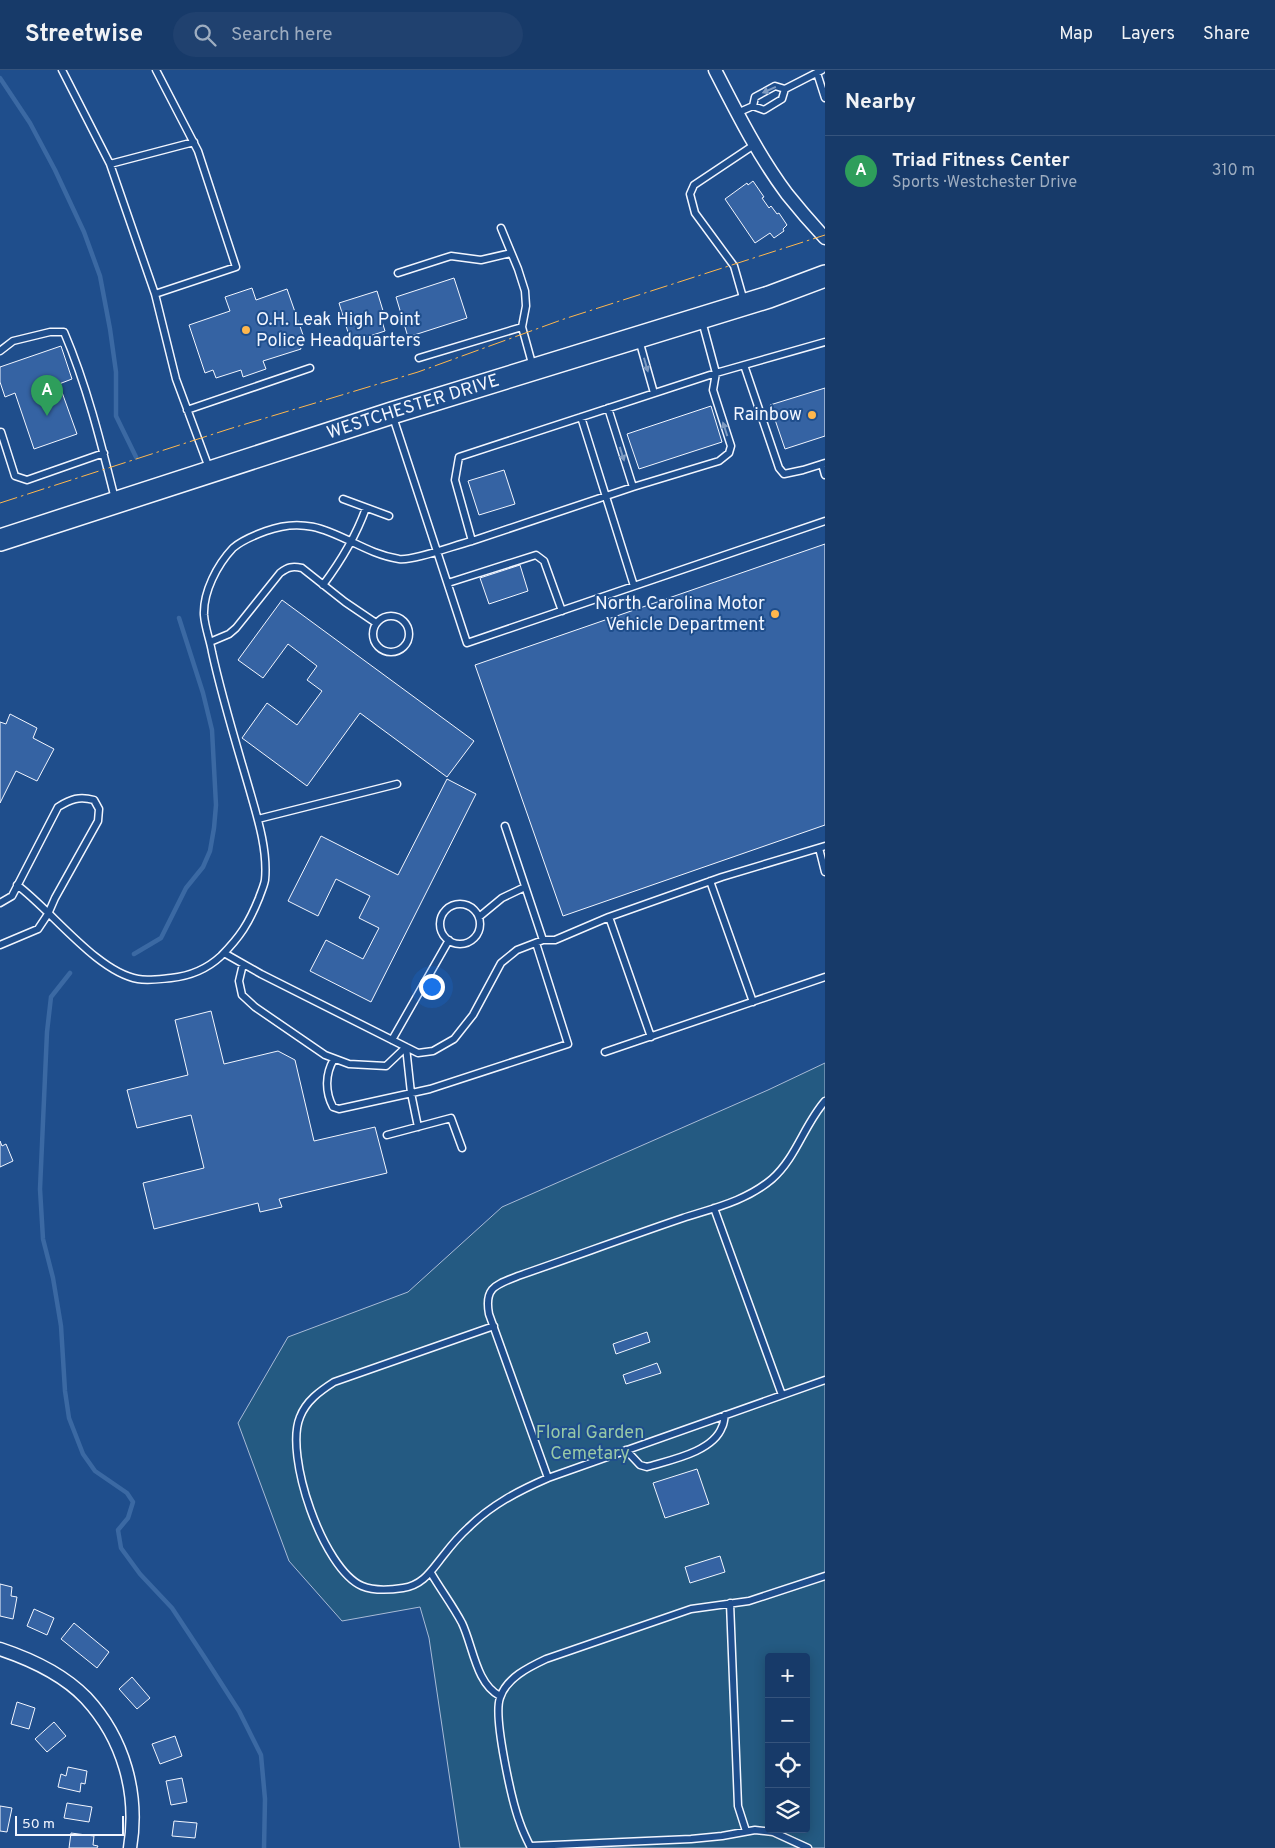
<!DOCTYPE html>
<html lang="en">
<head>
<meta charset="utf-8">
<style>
  :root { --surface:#173a69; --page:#20416f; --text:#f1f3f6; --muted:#9eadc0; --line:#36547d; --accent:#ffb74d }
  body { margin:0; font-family:Overpass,sans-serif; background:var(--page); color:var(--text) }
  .controls { position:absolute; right:15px; bottom:15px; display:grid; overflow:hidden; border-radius:5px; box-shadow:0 2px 12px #0003 }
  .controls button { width:45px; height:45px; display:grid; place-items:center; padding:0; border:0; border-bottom:1px solid var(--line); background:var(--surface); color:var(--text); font:25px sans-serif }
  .scale { position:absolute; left:15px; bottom:12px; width:109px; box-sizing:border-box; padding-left:5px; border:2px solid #f2f6ff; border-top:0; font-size:14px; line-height:18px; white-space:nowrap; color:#f2f6ff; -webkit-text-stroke:4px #1f4e8c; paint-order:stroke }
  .you { position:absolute; left:431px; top:916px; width:18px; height:18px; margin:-12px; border:4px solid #fff; border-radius:50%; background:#1a73e8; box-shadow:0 0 0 8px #1a73e833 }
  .badge { display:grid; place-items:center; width:32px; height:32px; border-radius:50%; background:var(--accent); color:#fff; font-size:16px; font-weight:700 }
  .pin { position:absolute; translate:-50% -41px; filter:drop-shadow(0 1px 2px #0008) }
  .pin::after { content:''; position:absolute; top:26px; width:18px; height:15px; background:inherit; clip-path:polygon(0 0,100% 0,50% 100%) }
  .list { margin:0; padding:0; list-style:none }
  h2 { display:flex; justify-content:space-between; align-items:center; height:65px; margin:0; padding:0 20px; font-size:21px }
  h2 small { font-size:16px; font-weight:400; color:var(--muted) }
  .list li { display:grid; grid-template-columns:32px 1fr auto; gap:15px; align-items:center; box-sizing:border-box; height:70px; padding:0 20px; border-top:1px solid var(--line) }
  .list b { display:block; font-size:19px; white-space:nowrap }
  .list p { margin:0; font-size:16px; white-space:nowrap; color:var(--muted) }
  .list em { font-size:16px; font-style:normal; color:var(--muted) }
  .icon { flex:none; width:28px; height:28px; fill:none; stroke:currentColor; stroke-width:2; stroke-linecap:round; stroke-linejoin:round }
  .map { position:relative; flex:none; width:825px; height:1778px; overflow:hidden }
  header { display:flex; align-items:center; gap:30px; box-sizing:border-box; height:70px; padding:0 25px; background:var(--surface); border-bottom:1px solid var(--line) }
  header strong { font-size:24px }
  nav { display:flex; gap:28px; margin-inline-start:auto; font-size:18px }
  .search { width:350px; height:45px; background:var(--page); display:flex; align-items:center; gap:12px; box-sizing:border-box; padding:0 18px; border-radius:28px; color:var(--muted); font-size:19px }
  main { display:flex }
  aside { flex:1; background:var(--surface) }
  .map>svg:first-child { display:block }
  .green { fill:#245a82; stroke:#a8bbd7; fill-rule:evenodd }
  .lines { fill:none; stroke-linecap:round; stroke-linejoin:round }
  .stream { stroke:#3b69a3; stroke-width:4.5 }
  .building { fill:#3563a3; stroke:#f2f6ff }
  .service-casing { stroke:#f2f6ff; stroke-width:9 }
  .minor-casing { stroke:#f2f6ff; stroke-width:15 }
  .primary-casing { stroke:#f2f6ff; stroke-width:24 }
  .service { stroke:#1f4e8c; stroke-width:6 }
  .minor { stroke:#1f4e8c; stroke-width:12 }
  .primary { stroke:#1f4e8c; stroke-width:21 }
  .power { stroke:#ffb74d; stroke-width:1; stroke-dasharray:18 4 2.5 4; stroke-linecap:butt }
  .oneway { fill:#7e9ac0 }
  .poi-dot { fill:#ffb74d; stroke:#1f4e8c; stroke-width:2 }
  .labels { text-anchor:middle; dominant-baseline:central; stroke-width:4; stroke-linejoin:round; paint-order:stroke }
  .poi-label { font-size:18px; fill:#f2f6ff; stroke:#1f4e8c; text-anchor:end }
  .street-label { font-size:18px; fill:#f2f6ff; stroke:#1f4e8c }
  .park-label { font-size:18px; fill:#97c8a6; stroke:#1f4e8c }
</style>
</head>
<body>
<header>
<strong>Streetwise</strong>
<div class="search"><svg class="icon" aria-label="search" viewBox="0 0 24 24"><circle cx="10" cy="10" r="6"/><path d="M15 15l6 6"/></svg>Search here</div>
<nav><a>Map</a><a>Layers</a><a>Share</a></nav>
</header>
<main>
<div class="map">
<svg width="825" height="1778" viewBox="0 0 825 1778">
  <rect width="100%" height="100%" fill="#1f4e8c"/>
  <path class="green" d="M825 993V1778H460L429 1568 420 1537 342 1551 289 1491 238 1353 288 1267 408 1222 502 1137 768 1020ZM769 1587H806V1759H769Z"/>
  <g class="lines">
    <path class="stream" d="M0 8 30 53 55 100 84 162 100 206 110 259 116 302V346L136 387
      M134 884 161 868 186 818 203 797 210 781 214 758 216 735 212 660 203 623 179 548
      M70 903 51 927 47 962 40 1119 43 1169 53 1208 61 1256 65 1321 69 1348 83 1384 95 1401 127 1423 133 1432 128 1448 118 1460 121 1478 140 1504 172 1538 205 1588 239 1641 261 1685 265 1729 264 1778"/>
  </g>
  <path class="building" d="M753 111 764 127 762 128 769 138 771 136 777 144 779 143 787 155 783 159 784 161 774 168 770 163 755 173 725 129 747 113 748 115Z
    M454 208 467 248 408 267 396 227Z
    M252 218 256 230 287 219 303 265 298 269 301 279 263 291 266 299 243 307 241 300 216 308 213 300 205 303 189 255 230 241 225 227Z
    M377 221 384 244 380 245 385 261 351 272 339 233Z
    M61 276 72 309 59 314 77 364 34 379 15 323 5 327 0 312V297Z
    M825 318V366L785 379 770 335Z
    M711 336 722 372 639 399 627 364Z
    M504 400 515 434 479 445 468 411Z
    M825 474V755L563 846 475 595Z
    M520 495 528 521 489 534 480 508Z
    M282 530 474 671 447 707 360 643 307 716 242 668 267 633 297 655 322 621 307 610 317 596 288 574 263 608 238 590Z
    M10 644 37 658 33 668 54 679 37 711 16 701 0 733V652L6 654Z
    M447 709 476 724 371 932 310 901 326 870 363 889 379 858 359 848 370 826 336 809 318 846 288 831 321 766 398 805Z
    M211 941 224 994 278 981 295 990 314 1071 375 1057 387 1103 279 1129 282 1137 260 1142 258 1133 154 1159 143 1113 204 1098 191 1045 137 1058 127 1020 188 1005 175 950Z
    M0 1071 2 1076 6 1074 13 1091 0 1097Z
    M647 1262 650 1272 616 1284 613 1274Z
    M657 1293 661 1303 626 1314 623 1305Z
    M697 1399 709 1434 665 1448 653 1413Z
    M720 1486 725 1502 690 1513 685 1497Z
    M0 1514 12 1517 11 1526 17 1527 13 1549 0 1546Z
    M34 1539 54 1548 47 1565 27 1556Z
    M74 1553 109 1582 97 1598 61 1569Z
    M132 1607 150 1628 137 1639 119 1619Z
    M17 1632 35 1638 29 1659 11 1654Z
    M54 1652 66 1666 47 1682 35 1669Z
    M175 1666 182 1686 160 1694 152 1674Z
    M68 1697 87 1701 85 1714 81 1713 80 1722 58 1717 61 1704 66 1706Z
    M182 1708 187 1732 171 1735 166 1711Z
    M67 1733 92 1737 89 1752 64 1748Z
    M0 1736 12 1738 7 1762 0 1761Z
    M174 1751 197 1753 195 1768 172 1766Z
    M71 1763 94 1766 93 1775 98 1776 97 1778H69Z"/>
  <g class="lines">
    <g class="service-casing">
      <path id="service" d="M62 0 110 94 155 224 176 309 209 398
        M817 3 825 28
        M785 19 822 0
        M737 43 753 36 764 40 782 29 785 19 775 16 755 27 753 36
        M110 94 194 72
        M501 158 518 199 525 221 526 236 522 257 533 297
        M398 203 451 186 481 190 511 183
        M155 224 236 197 198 81 156 0
        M744 231 734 196 695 143 690 124 694 115 754 75
        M639 270 654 323
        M0 281 13 271 50 262H64C87 316 101 373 115 429
        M419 288 522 257
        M744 295 779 398 784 404 803 400 825 393
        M608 338 633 417 719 391 729 383 731 376 713 320 716 303 702 251
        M187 340 310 298
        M393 347 467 573 825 451
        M581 347 634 516
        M1 362 15 406 27 410 104 383
        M822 394 825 405
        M343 429 389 446
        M472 471 633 417
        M448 513 536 485 544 491 562 541
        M323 515C341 491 356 466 366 438
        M373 564a18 18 0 1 1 36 0a18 18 0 1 1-36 0Z
        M210 572 229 564 236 558 280 503C288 497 292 496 302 498L345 532 376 553
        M258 749 397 714
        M505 756 543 870
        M819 778 825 802
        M710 811 753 932
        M17 815C51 840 97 902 138 909 148 911 160 909 171 908 190 906 207 899 221 886 240 867 249 853 259 828 261 822 264 816 265 810 268 780 257 746 249 718 236 673 222 628 212 582 210 570 205 558 204 545 203 522 217 495 233 478 242 470 255 465 266 461 322 440 350 481 399 489 414 491 455 475 472 471L455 410 459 387 716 303 825 272
        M0 833 12 826 58 737C71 729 79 726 94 730L99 739 98 751 55 828 48 844 38 859 0 875
        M440 854a20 20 0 1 1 40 0a20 20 0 1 1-40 0Z
        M479 847 502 828 525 817
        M609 847 651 967
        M224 883 261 904 418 983 433 981 454 969 473 945 501 893 517 880 543 870H555L609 847 722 807 825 776
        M243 894 239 911 242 925 255 937 325 985 349 994 386 996 406 977
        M392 970 449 870
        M406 977 411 1023 418 1057
        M605 982 825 907
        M334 989C325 1004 325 1022 333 1037L339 1039 430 1019 568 974 536 873
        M387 1065 451 1048 462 1078
        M714 1138 782 1325
        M494 1256 334 1312C320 1321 306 1331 300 1347 284 1385 323 1499 362 1516 374 1521 390 1520 403 1518 423 1515 431 1501 443 1486 450 1477 459 1466 468 1458 491 1435 518 1421 548 1408L825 1310
        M626 1380 640 1395 647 1397C670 1390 713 1382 722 1357 724 1354 724 1349 725 1345
        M548 1408 489 1244C484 1217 496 1215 518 1206 573 1187 627 1167 683 1148 714 1138 746 1131 772 1109 796 1088 804 1055 825 1031
        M431 1503C441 1520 453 1536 462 1553 473 1576 476 1614 500 1626
        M730 1533 738 1736 746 1761
        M531 1776 691 1769 722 1766 755 1760 773 1762 808 1778
        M531 1778C527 1770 523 1762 520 1753 512 1732 493 1647 500 1628 506 1608 529 1597 546 1589L691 1539 749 1531 825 1506"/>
    </g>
    <g class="minor-casing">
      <path id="minor" d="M715 0C737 43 758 85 787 124 799 139 812 154 825 168
        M0 1579C30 1589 64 1605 86 1628 124 1669 139 1724 130 1778"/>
    </g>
    <g class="primary-casing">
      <g id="primary">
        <path id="s1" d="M0 470 392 343 769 227 825 206"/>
      </g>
    </g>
    <use href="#service" class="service"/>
    <use href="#minor" class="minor"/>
    <use href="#primary" class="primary"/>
    <path class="power" d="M0 433 229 359 418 302 564 249 825 165"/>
  </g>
  <defs><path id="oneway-solid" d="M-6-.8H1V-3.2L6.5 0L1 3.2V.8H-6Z" transform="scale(1.25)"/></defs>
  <g class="oneway">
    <use href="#oneway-solid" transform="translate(769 20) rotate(156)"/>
    <use href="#oneway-solid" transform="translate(646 295) rotate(74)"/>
    <use href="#oneway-solid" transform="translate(725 359) rotate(-108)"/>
    <use href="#oneway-solid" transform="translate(622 384) rotate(72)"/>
  </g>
  <g class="poi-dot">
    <circle cx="246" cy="260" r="5"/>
    <circle cx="812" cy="345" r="5"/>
    <circle cx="775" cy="544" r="5"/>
  </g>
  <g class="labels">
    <g class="poi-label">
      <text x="256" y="250" text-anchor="start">O.H. Leak High Point<tspan x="256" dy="21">Police Headquarters</tspan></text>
      <text x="802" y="345">Rainbow</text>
      <text x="765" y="534">North Carolina Motor<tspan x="765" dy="21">Vehicle Department</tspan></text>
    </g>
    <g class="street-label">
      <text stroke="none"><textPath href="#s1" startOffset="434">WESTCHESTER DRIVE</textPath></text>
    </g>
    <g class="park-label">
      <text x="590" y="1363">Floral Garden<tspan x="590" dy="21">Cemetary</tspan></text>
    </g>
  </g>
</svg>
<div class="controls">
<button>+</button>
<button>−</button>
<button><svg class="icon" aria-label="locate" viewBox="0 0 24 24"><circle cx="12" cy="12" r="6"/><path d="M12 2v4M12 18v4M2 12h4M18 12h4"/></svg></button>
<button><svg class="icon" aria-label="layers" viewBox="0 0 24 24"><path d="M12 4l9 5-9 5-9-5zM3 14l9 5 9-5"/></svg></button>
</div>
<div class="scale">50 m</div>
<div class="you"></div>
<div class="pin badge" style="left:47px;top:346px;background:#2e9e5b">A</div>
</div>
<aside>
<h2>Nearby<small></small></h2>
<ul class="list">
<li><span class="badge" style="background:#2e9e5b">A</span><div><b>Triad Fitness Center</b><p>Sports · Westchester Drive</p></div><em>310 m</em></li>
</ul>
</aside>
</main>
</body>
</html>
